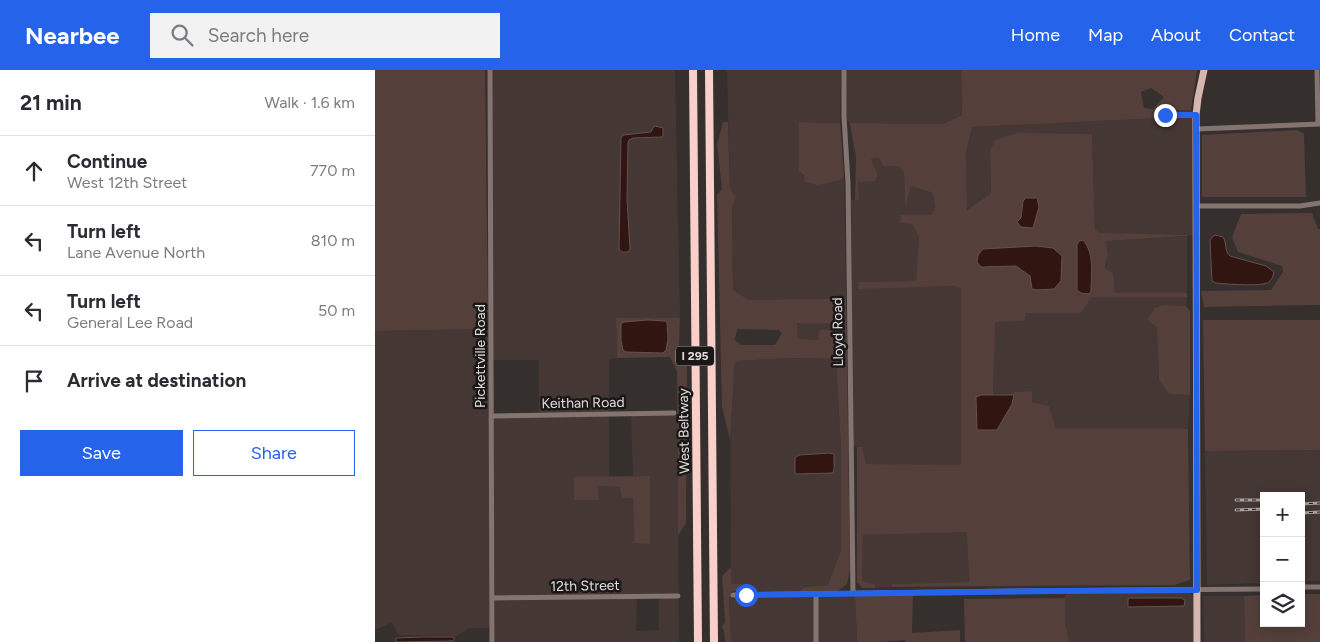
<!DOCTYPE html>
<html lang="en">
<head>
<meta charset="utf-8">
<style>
  :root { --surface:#fff; --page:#f2f2f3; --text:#2b2b33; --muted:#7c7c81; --line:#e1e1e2; --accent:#2563eb }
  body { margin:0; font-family:Figtree,sans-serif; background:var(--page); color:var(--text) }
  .controls { position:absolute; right:15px; bottom:15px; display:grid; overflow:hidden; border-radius:0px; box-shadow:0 2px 12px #0003 }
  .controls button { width:45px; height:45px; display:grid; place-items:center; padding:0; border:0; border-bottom:1px solid var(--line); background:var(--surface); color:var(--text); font:25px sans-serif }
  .stop { position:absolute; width:15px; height:15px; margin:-11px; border:4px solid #2563eb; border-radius:50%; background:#fff }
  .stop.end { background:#2563eb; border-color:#fff; box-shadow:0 1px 5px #0008 }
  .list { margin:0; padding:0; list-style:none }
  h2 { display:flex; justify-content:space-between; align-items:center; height:65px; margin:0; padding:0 20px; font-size:21px }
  h2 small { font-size:16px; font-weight:400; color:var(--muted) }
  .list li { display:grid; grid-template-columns:32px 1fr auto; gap:15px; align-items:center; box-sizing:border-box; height:70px; padding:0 20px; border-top:1px solid var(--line) }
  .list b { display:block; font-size:19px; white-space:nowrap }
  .list p { margin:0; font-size:16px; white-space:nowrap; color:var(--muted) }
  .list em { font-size:16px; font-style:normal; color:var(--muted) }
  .actions { display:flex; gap:10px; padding:15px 20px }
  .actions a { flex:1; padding:11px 0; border:1px solid var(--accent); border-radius:0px; text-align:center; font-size:18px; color:var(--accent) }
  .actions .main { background:var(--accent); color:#fff }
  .icon { flex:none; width:28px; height:28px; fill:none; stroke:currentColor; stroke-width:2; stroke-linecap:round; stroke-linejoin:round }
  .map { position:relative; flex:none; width:945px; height:572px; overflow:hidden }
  header { display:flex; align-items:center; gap:30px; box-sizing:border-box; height:70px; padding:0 25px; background:var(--accent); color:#fff }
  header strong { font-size:24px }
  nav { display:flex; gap:28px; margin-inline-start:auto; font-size:18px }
  .search { width:350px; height:45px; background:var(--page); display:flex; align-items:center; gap:12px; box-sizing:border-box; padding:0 18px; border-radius:0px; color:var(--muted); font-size:19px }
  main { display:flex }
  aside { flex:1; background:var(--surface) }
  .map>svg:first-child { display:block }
  .built { fill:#443734; fill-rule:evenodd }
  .green { fill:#543f3b; fill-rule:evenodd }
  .water { fill:#311510; stroke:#66514d }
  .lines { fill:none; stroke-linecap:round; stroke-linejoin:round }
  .minor { stroke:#847470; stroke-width:5 }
  .major { stroke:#d8b6b0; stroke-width:7 }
  .highway { stroke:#f9d0c9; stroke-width:8 }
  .rail-casing { stroke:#a8a3a2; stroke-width:3 }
  .rail { stroke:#1a1817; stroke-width:1; stroke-dasharray:4; stroke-linecap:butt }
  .route { stroke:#2563eb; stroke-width:6 }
  .labels { text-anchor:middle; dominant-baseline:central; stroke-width:5; stroke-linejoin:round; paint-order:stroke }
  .shield { fill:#1a1817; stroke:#a5a1a0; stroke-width:1 }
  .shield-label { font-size:12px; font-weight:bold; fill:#e0dcdb }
  .street-label { font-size:14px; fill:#e0dcdb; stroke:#1a1817 }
</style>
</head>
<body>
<header>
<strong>Nearbee</strong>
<div class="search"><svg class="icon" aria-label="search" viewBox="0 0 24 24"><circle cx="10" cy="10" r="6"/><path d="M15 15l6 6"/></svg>Search here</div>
<nav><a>Home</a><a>Map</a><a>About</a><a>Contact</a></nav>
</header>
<main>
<aside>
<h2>21 min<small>Walk · 1.6 km</small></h2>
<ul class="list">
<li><svg class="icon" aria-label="ahead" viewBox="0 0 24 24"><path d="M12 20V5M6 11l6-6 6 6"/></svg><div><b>Continue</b><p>West 12th Street</p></div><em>770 m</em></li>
<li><svg class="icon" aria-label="left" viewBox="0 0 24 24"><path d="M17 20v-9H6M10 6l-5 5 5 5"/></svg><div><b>Turn left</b><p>Lane Avenue North</p></div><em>810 m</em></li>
<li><svg class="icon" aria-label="left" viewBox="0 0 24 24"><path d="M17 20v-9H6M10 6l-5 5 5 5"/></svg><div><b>Turn left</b><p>General Lee Road</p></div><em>50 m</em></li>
<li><svg class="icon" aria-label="arrive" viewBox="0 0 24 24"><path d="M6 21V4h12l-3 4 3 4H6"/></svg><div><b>Arrive at destination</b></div></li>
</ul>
<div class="actions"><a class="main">Save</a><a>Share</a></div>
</aside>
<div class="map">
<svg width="945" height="572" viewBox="0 0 945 572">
  <rect width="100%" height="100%" fill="#352f2d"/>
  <path class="built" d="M117 0H300L305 248H241L242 288 234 289V407L199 408V430H224L223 416 245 417 258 428 259 473 275 407 258 406 256 346 302 345 304 572H120L118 344 164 343V290H118ZM284 527V560L261 561 262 528Z
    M352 0H466L465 53 424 52V101L429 105 466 110 469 105 471 228 374 230 358 220 357 138 361 125 355 120Z
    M471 0H586L587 45 568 54 475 53 472 50Z
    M816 40 819 42V165L724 164 720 159 717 64 615 81 616 123 591 140V83L597 57 784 48 786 41Z
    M504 88 508 96H523L529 102 530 134 535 116 558 123 560 140 557 145H526L537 154 544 167 541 211 483 212V218L579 216 586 218V396L490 394 487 377 478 376 476 130H484L483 111 503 105 496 89Z
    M812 166V223H740L738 203 730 198 731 188 733 185 731 171Z
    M717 227H812L811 236 790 235 782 257 784 310 794 324 815 325 813 359H681L674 336 657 332 640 322 639 325 618 326 619 252 650 251 651 243H706Z
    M422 253H457L458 260 444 270 423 269Z
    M114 259 115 558H94L82 566 23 565 19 555 16 553 0 560V261Z
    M416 288 461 289 466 379V480L453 515 429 517 424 522H386L367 519 366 514H357L356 497 355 370 360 291ZM424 385 458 402 421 404Z
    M945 380V511L926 512V426H889V513L832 515 830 381Z
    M593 461 594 512 516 514 517 517 500 518V514L487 512 488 465Z
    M812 522 818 525 819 528V572H694L690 551V523Z
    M480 526 482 572H356L354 527Z
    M828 526H869L870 572H829Z"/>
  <path class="green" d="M0 0H110L113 247 111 254V259L0 261Z
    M586 0H822L816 40 786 41 784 48 597 57 591 83 592 140 616 123 615 81 620 70 643 63 717 64 720 159 724 163 814 165 812 166 731 171 733 186 731 188 730 198 738 203 740 223H812V227H717L706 243H651L650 251 620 252 618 326 606 325 601 327 603 360 637 334 639 322 657 321V332L674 336 681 359H813L815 510 799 515 517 517 516 514 594 512 592 462 488 465 487 511 500 514V518H487L482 512V377H487L491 394 586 395V218L579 216 483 219V212L541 211 544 167 537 154 525 153 526 145H556L560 139 558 123 536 116 530 136 529 102 523 96H508L504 88 496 89 503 105 500 111 483 112 484 130H480L481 88 475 53 568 54 587 45ZM776 18 789 27 778 39 769 38 766 22ZM704 171 716 188V221L714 224 702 220V175Z
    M348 52H353L355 120 361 125 357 138 358 220 374 230 471 228 475 500 472 514 463 521 424 522 429 517 453 515 466 480V379L461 289 416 288 360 291 355 370 347 337 342 125 347 119 342 74ZM457 253 458 260H445L443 270 423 269 422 253ZM362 259 403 260 407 263 400 275H366L360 270Z
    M424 52 465 53 469 105 466 110 442 115 430 112 429 105 424 101Z
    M922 60 929 64 931 127H827V65Z
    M937 143 943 159H945V235L829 237 826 221 896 220 908 202 907 196 863 182 857 167 866 144Z
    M790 235 811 236 815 241V325L794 324 784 310 782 257 772 250 780 238Z
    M241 248H305L304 275 312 292 311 453 303 466 302 301 295 287 242 288Z
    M828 250H945V380L830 381Z
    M275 406V474L259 473 258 428H247L245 417 223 416 224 430H199V407Z
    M356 497 357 514H366L367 519 356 522V527L354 528 356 572H350L349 561 347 557 350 552 347 506Z
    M926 524H945V572H870L869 526 889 525V553H926Z
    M538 525 537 563 585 560V572H530V570L504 572H482L480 526Z
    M690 528V551L694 572H590L589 529Z"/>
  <path class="water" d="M280 56 288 58V65L287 67 258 68 254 70 253 73 252 129 255 179 253 182C249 182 246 183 244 179L246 68 248 65 276 62 278 58Z
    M651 128H662L664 137 658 158 646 157 642 152 646 148 648 131Z
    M840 165 848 167C852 173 849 180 855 186L891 196 899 202C898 206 897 210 894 212 887 217 851 214 841 213L837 211 835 171 837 167Z
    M708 170C720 184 716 204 716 221L714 224 706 223 702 220V175L704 171Z
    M661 176 678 178 687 186 686 211 679 219 662 220 657 219 655 206 641 196 606 197 602 192 603 185 608 179Z
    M273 250 290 251 292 252 293 270 291 280 288 283 251 282 248 280 246 271V254L249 252Z
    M606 325H639L637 334 622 360H602L601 327Z
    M455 383 459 384V399L458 403 421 404 420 403V388L424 385Z
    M754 528H806L810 530 809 536 753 537V529Z
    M47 567H79V570L76 571 21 572V568Z"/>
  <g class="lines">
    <path class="minor" d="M115 0 117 572
      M469 0V46L473 113 478 523
      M942 0 943 54
      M790 45H821
      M821 59 945 54
      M822 136H925L945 133
      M117 346 299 343
      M926 517H945
      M358 525 647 521 889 519
      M117 528 303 526
      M441 572V524"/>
    <path class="major" d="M822 572 821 45 823 28 829 0"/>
    <path class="highway" d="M318 0 323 572
      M334 0 339 572"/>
    <g class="rail-casing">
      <path id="rail" d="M861 430H889
        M926 434 945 433
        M861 440 889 439
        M926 443 945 442"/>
    </g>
    <use href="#rail" class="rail"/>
  </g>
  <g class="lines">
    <path class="route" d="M371 525 678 521 822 520 821 45H790"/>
  </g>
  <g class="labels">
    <rect class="shield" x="301" y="276.5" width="38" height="19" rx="4"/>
    <g class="shield-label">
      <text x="320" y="286">I 295</text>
    </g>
    <g class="street-label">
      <text transform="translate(463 262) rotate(-91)">Lloyd Road</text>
      <text transform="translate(105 286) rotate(-90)">Pickettville Road</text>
      <text transform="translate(208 333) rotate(-1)">Keithan Road</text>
      <text transform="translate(309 361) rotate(-91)">West Beltway</text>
      <text transform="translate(210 516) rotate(-1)">12th Street</text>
    </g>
  </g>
</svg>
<div class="controls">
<button>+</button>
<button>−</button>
<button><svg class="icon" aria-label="layers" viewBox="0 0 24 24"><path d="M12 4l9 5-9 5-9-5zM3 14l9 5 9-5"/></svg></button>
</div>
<div class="stop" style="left:371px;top:525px"></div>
<div class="stop end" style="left:790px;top:45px"></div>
</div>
</main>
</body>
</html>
